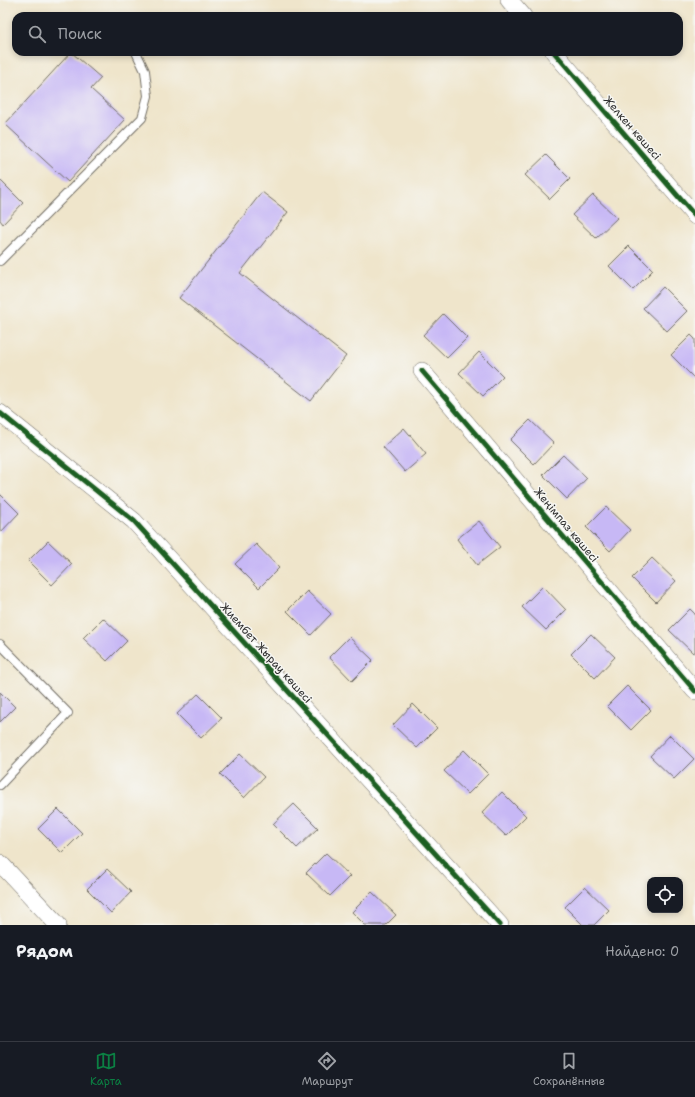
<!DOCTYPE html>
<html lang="ru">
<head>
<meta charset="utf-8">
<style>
  :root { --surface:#171b24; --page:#242831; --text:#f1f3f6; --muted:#9ea1a6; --line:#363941; --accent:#0b8043 }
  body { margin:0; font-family:"Shantell Sans",sans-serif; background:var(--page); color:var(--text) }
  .controls { position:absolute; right:12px; bottom:12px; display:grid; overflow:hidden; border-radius:8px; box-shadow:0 2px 6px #0003 }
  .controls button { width:36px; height:36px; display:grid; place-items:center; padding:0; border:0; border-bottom:1px solid var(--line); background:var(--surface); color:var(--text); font:20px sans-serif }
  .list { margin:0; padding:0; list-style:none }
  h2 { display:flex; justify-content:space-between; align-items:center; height:52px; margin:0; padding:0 16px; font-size:17px }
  h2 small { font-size:13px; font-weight:400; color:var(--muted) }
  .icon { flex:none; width:22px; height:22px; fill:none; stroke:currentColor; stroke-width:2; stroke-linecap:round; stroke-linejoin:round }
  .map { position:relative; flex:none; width:695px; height:925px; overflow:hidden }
  .search { position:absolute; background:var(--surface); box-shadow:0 2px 6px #0003; left:12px; right:12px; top:12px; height:44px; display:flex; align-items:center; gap:10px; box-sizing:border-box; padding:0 14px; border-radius:12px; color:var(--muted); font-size:15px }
  .sheet { height:116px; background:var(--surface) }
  nav { display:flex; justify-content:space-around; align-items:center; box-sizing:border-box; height:56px; border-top:1px solid var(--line); background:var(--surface); font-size:11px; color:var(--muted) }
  nav a { display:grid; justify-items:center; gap:2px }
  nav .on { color:var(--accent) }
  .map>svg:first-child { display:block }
  .building { fill:#c7b8f5 }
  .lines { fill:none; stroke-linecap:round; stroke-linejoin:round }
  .lane-casing { stroke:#706c63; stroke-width:10 }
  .street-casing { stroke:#706c63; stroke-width:18 }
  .lane { stroke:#fff; stroke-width:8 }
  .street { stroke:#fff; stroke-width:17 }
  .cycleway-casing { stroke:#f6f6f2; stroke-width:8 }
  .cycleway { stroke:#1b5e20; stroke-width:5 }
  .labels { text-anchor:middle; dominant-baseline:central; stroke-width:3; stroke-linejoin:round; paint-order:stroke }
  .street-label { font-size:11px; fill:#2b2b2b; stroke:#f6f6f2 }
</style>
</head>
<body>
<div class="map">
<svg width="695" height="925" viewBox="0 0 695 925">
  <rect width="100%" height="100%" fill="#f6f6f2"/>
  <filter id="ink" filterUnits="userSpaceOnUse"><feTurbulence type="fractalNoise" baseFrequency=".025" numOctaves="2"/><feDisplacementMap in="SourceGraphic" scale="8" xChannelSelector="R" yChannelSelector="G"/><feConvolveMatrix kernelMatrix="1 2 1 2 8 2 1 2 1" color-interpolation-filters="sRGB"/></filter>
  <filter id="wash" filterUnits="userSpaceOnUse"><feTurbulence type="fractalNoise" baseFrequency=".012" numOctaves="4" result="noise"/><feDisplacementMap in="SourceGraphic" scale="16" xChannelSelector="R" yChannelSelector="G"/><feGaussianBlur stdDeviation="0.9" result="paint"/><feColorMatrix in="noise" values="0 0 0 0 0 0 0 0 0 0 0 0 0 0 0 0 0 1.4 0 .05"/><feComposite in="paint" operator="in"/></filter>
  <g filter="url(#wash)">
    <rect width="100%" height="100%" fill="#efe5cb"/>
    <g id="blocks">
      <path class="building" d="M71 52 101 78 91 89 125 120 68 182 5 124Z
        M546 155 570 179 550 199 525 175Z
        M0 180 23 203 3 224 0 220Z
        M262 192 288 212 240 273 346 356 311 401 179 298Z
        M593 195 617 218 596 238 572 215Z
        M629 246 653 270 633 290 609 266Z
        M663 287 687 311 667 331 643 308Z
        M443 314 467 338 447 358 423 335Z
        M691 335 695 339V379L671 355Z
        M479 352 503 376 483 396 459 373Z
        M530 420 554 443 534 464 510 440Z
        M404 428 426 454 405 472 383 447Z
        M563 455 587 478 567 499 543 475Z
        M0 494 19 513 0 533Z
        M606 507 630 530 610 551 586 527Z
        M479 521 500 547 477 565 457 539Z
        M48 541 72 564 52 585 28 561Z
        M256 544 279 568 259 588 235 564Z
        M652 558 676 581 656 602 632 578Z
        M543 586 566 610 546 630 522 607Z
        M307 591 331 614 311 635 287 611Z
        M690 609 695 614V652L693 653 669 630Z
        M103 618 127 641 107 661 83 638Z
        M591 634 615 657 595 678 571 654Z
        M349 637 373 660 352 681 329 657Z
        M627 686 651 710 631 730 607 706Z
        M0 692 15 707 0 722Z
        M198 694 222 718 201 738 177 714Z
        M413 704 437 728 417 748 393 725Z
        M670 735 694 759 674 779 650 756Z
        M464 750 488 774 468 794 444 771Z
        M240 754 264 777 244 798 220 774Z
        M502 792 526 816 506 836 482 813Z
        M294 804 318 828 297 848 273 824Z
        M58 809 82 833 62 853 38 829Z
        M326 853 350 876 330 896 306 873Z
        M107 869 131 892 111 913 87 889Z
        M585 887 609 910 594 925H583L565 907Z
        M372 892 396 915 386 925H365L352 912Z"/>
    </g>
  </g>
  <g filter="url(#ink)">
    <use href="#blocks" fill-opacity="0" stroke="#706c63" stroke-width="1"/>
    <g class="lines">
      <g class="lane-casing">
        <path id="lane" d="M0 261 142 118 148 96 145 71 136 52
          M0 644 68 713 0 785"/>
      </g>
      <g class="street-casing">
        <path id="street" d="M509 0 523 16
          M554 52 695 216
          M422 371 695 691
          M0 413 134 521 500 925
          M0 863 58 925"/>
      </g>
      <use href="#lane" class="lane"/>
      <use href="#street" class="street"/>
      <g class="cycleway-casing">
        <path id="cycleway" d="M554 52 695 216
          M422 371 695 691
          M0 413 134 521 500 925"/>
      </g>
      <use href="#cycleway" class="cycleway"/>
    </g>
  </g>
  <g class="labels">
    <g class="street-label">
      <text transform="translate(632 128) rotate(49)">Желкен көшесі</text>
      <text transform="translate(566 525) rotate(50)">Жеңімпаз көшесі</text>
      <text transform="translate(266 653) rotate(48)">Жиембет Жырау көшесі</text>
    </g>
  </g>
</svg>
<div class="controls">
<button><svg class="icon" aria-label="locate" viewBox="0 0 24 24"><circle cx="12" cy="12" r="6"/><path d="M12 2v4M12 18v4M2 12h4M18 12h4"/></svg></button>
</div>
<div class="search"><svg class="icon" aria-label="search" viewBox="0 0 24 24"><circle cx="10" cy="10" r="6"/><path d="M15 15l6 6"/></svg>Поиск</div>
</div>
<section class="sheet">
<h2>Рядом<small>Найдено: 0</small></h2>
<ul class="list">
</ul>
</section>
<nav>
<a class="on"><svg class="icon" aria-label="map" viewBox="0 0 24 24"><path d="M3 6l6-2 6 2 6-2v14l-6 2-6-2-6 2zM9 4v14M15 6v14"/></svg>Карта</a>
<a><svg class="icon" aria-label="directions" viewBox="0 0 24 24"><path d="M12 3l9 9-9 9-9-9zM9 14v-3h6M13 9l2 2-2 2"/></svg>Маршрут</a>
<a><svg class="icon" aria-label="saved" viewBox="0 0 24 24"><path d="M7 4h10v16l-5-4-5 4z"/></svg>Сохранённые</a>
</nav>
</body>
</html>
